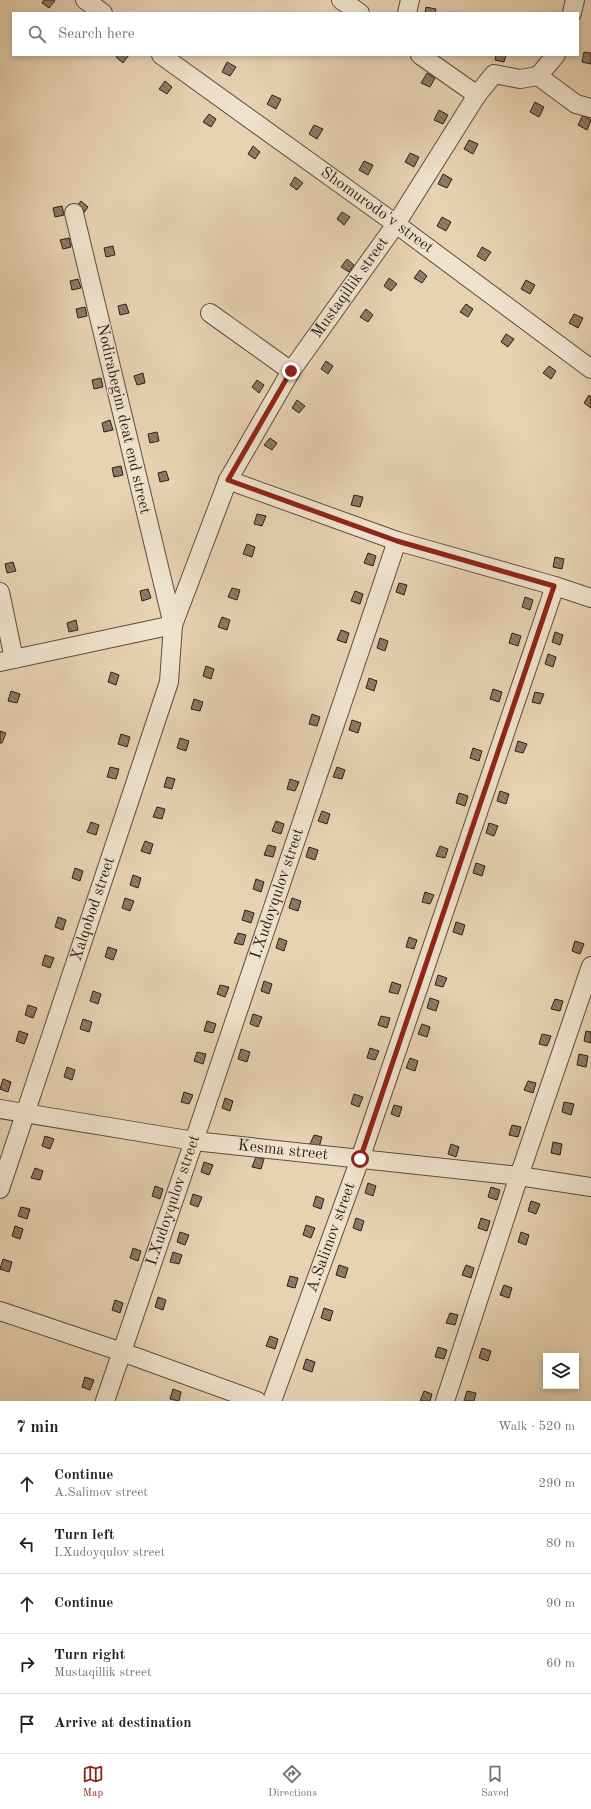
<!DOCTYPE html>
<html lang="en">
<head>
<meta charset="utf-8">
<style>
  :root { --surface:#fff; --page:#f2f2f2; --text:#202124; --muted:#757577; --line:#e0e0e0; --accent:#8f2418 }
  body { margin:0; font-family:"Old Standard TT",serif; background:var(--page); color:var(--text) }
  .controls { position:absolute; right:12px; bottom:12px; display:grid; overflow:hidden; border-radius:0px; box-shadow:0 2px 6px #0003 }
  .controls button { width:36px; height:36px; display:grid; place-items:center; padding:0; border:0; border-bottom:1px solid var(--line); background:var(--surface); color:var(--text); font:20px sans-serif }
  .stop { position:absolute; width:12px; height:12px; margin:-9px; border:3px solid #8f2418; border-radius:50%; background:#fff }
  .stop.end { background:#8f2418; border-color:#fff; box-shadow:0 1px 4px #0008 }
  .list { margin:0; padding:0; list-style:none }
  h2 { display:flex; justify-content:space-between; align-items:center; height:52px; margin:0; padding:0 16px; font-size:17px }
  h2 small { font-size:13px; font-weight:400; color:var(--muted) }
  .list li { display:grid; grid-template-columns:26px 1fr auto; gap:12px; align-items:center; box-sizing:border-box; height:60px; padding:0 16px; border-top:1px solid var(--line) }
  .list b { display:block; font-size:15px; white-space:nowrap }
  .list p { margin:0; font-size:13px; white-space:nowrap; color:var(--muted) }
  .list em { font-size:13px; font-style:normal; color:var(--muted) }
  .icon { flex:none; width:22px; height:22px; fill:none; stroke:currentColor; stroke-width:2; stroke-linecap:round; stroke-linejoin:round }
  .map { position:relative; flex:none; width:591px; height:1401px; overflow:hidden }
  .search { position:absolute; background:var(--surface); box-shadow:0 2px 6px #0003; left:12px; right:12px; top:12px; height:44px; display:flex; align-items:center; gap:10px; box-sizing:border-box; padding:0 14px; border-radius:0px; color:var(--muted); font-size:15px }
  .sheet { height:352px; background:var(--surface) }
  nav { display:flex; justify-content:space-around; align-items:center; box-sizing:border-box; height:56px; border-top:1px solid var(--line); background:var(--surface); font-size:11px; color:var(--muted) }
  nav a { display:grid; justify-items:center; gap:2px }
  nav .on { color:var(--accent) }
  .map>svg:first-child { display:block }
  .building { fill:url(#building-back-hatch); stroke:#2e2117 }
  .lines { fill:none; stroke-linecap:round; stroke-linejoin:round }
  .minor-casing { stroke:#5c4d3e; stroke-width:20 }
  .minor { stroke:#efe2cd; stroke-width:18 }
  .route { stroke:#8f2418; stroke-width:5 }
  .labels { text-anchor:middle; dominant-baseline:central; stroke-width:3; stroke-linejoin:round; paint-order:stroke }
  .street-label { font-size:16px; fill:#2e2117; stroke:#efe2cd }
</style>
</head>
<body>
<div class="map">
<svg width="591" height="1401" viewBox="0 0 591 1401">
  <defs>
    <pattern id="building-back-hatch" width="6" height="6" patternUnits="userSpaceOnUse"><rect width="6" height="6" fill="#8e7d68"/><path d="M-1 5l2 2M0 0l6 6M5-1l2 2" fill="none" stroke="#746655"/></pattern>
  </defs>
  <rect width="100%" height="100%" fill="#e7d2b2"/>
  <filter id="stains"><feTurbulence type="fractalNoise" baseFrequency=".005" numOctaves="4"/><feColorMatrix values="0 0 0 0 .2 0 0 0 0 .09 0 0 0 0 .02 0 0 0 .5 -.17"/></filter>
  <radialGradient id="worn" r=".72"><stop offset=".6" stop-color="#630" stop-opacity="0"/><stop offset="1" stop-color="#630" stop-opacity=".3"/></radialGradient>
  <path class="building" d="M44 0H54L55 1 49 8 42 3Z
    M426 7 436 9 435 13H425Z
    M584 52 591 53V64L582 62Z
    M117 55H129L123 63 116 57Z
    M496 55H506L504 62 495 60Z
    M227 62 236 67 230 76 222 72Z
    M427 73 435 78 430 87 421 83Z
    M165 81 172 87 167 94 159 89Z
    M272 95 281 99 276 109 267 104Z
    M535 102 544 107 539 117 530 112Z
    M439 110 448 115 443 124 434 120Z
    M209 114 216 119 211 127 203 122Z
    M583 115 591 120 587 130 578 125Z
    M314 125 323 129 317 139 309 134Z
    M469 140 478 144 473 154 464 149Z
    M253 146 260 152 255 159 248 154Z
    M410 153 419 157 414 167 405 162Z
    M364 161 373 165 368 175 359 170Z
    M443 174 452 179 447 188 438 184Z
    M295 177 303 183 297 190 290 185Z
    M81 201 88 207 83 214 75 209Z
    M62 206 64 215 55 217 53 208Z
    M342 212 350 217 344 225 337 219Z
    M442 217 451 222 446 231 437 226Z
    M69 238 71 247 63 249 60 240Z
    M113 246 115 255 106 257 104 248Z
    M482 247 491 252 485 261 477 256Z
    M347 259 354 265 349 272 341 267Z
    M420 270 427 276 422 283 414 278Z
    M389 278 397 284 391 291 384 286Z
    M78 279 81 288 72 290 70 281Z
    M526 280 535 285 530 294 521 289Z
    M126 304 129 313 120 315 118 306Z
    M466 304 473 309 468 317 460 312Z
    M85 307 87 316 78 318 76 309Z
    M366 309 373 315 368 322 360 317Z
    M574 314 583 318 578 328 569 323Z
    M506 334 514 339 508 347 501 342Z
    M326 361 333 366 328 374 321 369Z
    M549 366 556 371 551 379 543 373Z
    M143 373 145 383 137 385 134 376Z
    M101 378 103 387 94 389 92 380Z
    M257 380 264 385 259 393 252 387Z
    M589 395 591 397V408L584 403Z
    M297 400 305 406 299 413 292 408Z
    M110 420 113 430 104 432 102 423Z
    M157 432 159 441 150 443 148 434Z
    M270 438 277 443 272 450 264 445Z
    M121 466 123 475 114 477 112 468Z
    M166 471 169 480 160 482 158 473Z
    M354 495 363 497 360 507 351 505Z
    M257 514 266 516 262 526 254 524Z
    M247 544 255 547 252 557 243 554Z
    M368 553 376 556 373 566 364 563Z
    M555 557 564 559 562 569 553 567Z
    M13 562 16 571 7 573 5 564Z
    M399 583 407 585 404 595 396 592Z
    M232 588 240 590 237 600 228 597Z
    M148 589 151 598 142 601 140 591Z
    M355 591 363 594 360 604 351 601Z
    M525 597 533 600 530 610 522 607Z
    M222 617 230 620 227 630 218 627Z
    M76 620 78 630 69 632 67 623Z
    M341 630 349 633 346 643 337 640Z
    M555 632 563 635 560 645 552 642Z
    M512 633 521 636 518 646 509 643Z
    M380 638 388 641 385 651 377 648Z
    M548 654 556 657 553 667 545 664Z
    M206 666 214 669 211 679 203 676Z
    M111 672 119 675 116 685 108 682Z
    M369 678 377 681 374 691 366 688Z
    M493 689 502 692 499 702 490 699Z
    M11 691 20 694 17 703 8 701Z
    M535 692 544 694 540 704 532 702Z
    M194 699 203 702 200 711 191 709Z
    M312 714 320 717 317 726 309 724Z
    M352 720 361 723 358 733 349 730Z
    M0 731 6 733 2 743H0Z
    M121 734 130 737 127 747 118 744Z
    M180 738 189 741 186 751 177 748Z
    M518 741 527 744 523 753 515 751Z
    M473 748 482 751 479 761 470 758Z
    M110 767 119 769 116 779 107 777Z
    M337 767 345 770 342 779 333 777Z
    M167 777 175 779 172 789 164 787Z
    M290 779 299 782 295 791 287 789Z
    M500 791 509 794 506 804 497 801Z
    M459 793 468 796 465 806 456 803Z
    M157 807 165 809 162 819 153 817Z
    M322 811 330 814 327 824 318 821Z
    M276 821 284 824 281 834 272 831Z
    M91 822 99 825 96 835 87 832Z
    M489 823 498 826 494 836 486 833Z
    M145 841 153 844 150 854 141 851Z
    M268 845 276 847 273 857 264 855Z
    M440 846 448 849 445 858 436 856Z
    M309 847 318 850 315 860 306 857Z
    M476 863 485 866 482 876 473 873Z
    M75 868 83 871 80 881 72 878Z
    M133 875 141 878 138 888 130 885Z
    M256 879 264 882 261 892 253 889Z
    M425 892 434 895 430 904 422 902Z
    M125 898 134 901 130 911 122 908Z
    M292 898 301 901 298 911 289 908Z
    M245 910 254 913 251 923 242 920Z
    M58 917 66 920 63 930 55 927Z
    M456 922 465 925 462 935 453 932Z
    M238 933 246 935 243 945 234 943Z
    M409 937 417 940 414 949 406 947Z
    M279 938 287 941 284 951 276 948Z
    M575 941 584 944 580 954 572 951Z
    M108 947 117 950 113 960 105 957Z
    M45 955 54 958 50 968 42 965Z
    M438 975 447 978 443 987 435 985Z
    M264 981 272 984 269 994 261 991Z
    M392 982 401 985 398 994 389 992Z
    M220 985 229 987 225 997 217 994Z
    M93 991 101 994 98 1004 90 1001Z
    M430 998 439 1001 436 1011 427 1008Z
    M555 999 563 1001 560 1011 551 1009Z
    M28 1005 37 1008 33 1018 25 1015Z
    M253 1014 262 1017 258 1027 250 1024Z
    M381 1016 390 1018 387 1028 378 1025Z
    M83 1019 92 1022 89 1032 80 1029Z
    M207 1021 216 1024 213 1033 204 1031Z
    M422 1024 430 1027 427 1037 418 1034Z
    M19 1031 28 1034 24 1044 16 1041Z
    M586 1031 591 1032V1043L584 1041Z
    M542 1034 551 1036 547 1046 539 1044Z
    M370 1048 379 1051 375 1060 367 1058Z
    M241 1049 250 1052 247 1062 238 1059Z
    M197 1052 206 1054 203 1064 194 1061Z
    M579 1054 588 1056 586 1067 577 1065Z
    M410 1058 418 1061 415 1071 406 1068Z
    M67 1067 75 1070 72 1080 64 1077Z
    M3 1079 11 1082 8 1092 0 1089Z
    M528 1081 536 1083 533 1093 524 1090Z
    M184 1092 193 1095 189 1104 181 1102Z
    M354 1094 363 1097 359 1107 351 1104Z
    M225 1098 233 1101 230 1111 222 1108Z
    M564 1102 574 1104 571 1115 562 1112Z
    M394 1105 402 1107 399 1117 391 1114Z
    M512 1125 521 1127 518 1137 509 1135Z
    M314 1135 322 1137 319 1147 310 1144Z
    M45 1136 54 1139 50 1149 42 1146Z
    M553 1142 562 1144 560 1155 551 1153Z
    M451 1144 459 1147 456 1157 448 1154Z
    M256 1157 264 1159 261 1169 252 1167Z
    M204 1162 213 1165 209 1175 201 1172Z
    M35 1168 43 1171 40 1180 31 1178Z
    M368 1183 376 1186 373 1196 365 1193Z
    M155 1186 163 1189 160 1199 152 1196Z
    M491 1187 500 1190 497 1200 488 1197Z
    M193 1194 202 1197 198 1207 190 1204Z
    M316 1196 324 1199 321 1209 313 1206Z
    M531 1201 540 1204 536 1214 528 1211Z
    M21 1207 30 1209 27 1219 18 1216Z
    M356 1218 364 1221 361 1231 353 1228Z
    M481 1218 490 1221 487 1231 478 1228Z
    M306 1225 315 1228 311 1238 303 1235Z
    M15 1226 23 1229 20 1239 12 1236Z
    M180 1232 189 1235 185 1245 177 1242Z
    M521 1232 529 1235 526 1245 518 1242Z
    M133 1248 141 1251 138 1261 130 1258Z
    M173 1252 182 1255 179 1264 170 1262Z
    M3 1259 12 1262 9 1272 0 1269Z
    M339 1265 348 1268 345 1278 336 1275Z
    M466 1265 474 1268 471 1278 462 1275Z
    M290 1276 298 1278 295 1288 287 1286Z
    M504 1285 512 1288 509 1298 500 1295Z
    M158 1297 166 1300 163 1310 155 1307Z
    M115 1300 123 1303 120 1313 112 1310Z
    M324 1308 333 1311 330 1321 321 1318Z
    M450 1313 458 1315 455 1325 446 1323Z
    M270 1336 278 1339 275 1349 266 1346Z
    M438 1347 447 1350 444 1359 435 1357Z
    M482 1348 491 1351 488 1361 479 1358Z
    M306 1359 315 1362 312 1372 303 1369Z
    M85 1377 94 1380 90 1390 82 1387Z
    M173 1389 181 1392 179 1401 170 1399Z
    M424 1391 432 1394 430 1401H420Z
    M467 1391 476 1393 474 1401H464Z"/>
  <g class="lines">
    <g class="minor-casing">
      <g id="minor">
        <path d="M85 0 103 13"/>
        <path d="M341 0 360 13"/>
        <path d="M407 13 410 0"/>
        <path d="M572 13 575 0"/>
        <path id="s1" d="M161 55 396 224 591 369"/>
        <path d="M538 76 556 55"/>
        <path d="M477 95 494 74 520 79 538 76 576 104 591 108"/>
        <path d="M210 313 291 371"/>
        <path id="s2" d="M228 480 291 371 396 224 477 95 420 55"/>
        <path d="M0 592 14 659"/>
        <path d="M173 625 228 480 397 541"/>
        <path d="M0 662 173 625"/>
        <path id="s3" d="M0 1109 194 1141 519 1176 591 1187"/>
        <path id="s4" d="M0 1189 169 682 173 625 74 213"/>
        <path d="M0 1311 122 1352 257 1401"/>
        <path id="s5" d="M105 1401 194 1141 397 541 555 586"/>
        <path id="s6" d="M272 1401 360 1159 555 586 591 598"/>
        <path d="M445 1401 519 1176 591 966"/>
      </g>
    </g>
    <use href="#minor" class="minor"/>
  </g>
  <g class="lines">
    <path class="route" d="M291 371 228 480 397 541 554 586 360 1159"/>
  </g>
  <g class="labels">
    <g class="street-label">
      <text stroke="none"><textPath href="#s1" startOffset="266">Shomurodo'v street</textPath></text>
      <text stroke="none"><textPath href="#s2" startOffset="228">Mustaqillik street</textPath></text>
      <text transform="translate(123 419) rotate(77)">Nodirabegim deat end street</text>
      <text stroke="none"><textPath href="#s5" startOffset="536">I.Хudoyqulov street</textPath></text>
      <text stroke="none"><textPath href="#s4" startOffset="295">Хalqobod street</textPath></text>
      <text stroke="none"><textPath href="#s3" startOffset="286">Kesma street</textPath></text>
      <text stroke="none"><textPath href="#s5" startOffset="212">I.Хudoyqulov street</textPath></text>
      <text stroke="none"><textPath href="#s6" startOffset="174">A.Salimov street</textPath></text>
    </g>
  </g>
  <rect width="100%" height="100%" filter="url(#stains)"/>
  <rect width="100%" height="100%" fill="url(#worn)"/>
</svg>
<div class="controls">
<button><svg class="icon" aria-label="layers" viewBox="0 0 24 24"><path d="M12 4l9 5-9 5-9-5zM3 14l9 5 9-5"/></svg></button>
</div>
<div class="stop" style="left:360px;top:1159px"></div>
<div class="stop end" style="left:291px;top:371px"></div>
<div class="search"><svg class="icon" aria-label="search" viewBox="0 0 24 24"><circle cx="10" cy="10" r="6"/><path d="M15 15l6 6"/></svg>Search here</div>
</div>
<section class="sheet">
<h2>7 min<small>Walk · 520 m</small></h2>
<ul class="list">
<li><svg class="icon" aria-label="ahead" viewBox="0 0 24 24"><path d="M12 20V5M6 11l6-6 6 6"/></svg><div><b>Continue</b><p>A.Salimov street</p></div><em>290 m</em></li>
<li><svg class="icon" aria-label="left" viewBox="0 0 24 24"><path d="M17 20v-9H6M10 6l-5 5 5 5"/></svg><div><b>Turn left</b><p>I.Хudoyqulov street</p></div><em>80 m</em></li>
<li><svg class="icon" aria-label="ahead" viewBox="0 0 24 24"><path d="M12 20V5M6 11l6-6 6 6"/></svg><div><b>Continue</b></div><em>90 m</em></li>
<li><svg class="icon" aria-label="right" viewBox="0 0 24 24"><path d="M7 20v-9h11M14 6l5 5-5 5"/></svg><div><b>Turn right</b><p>Mustaqillik street</p></div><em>60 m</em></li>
<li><svg class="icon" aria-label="arrive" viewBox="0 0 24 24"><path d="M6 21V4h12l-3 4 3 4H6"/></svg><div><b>Arrive at destination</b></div></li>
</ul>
</section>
<nav>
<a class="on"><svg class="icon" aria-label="map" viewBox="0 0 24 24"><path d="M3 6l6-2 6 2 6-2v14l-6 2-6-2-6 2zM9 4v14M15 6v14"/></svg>Map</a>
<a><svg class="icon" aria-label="directions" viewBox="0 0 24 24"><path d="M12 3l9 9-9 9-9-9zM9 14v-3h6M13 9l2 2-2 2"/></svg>Directions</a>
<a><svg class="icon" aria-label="saved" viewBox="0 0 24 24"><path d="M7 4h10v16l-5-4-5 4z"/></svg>Saved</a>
</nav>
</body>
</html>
